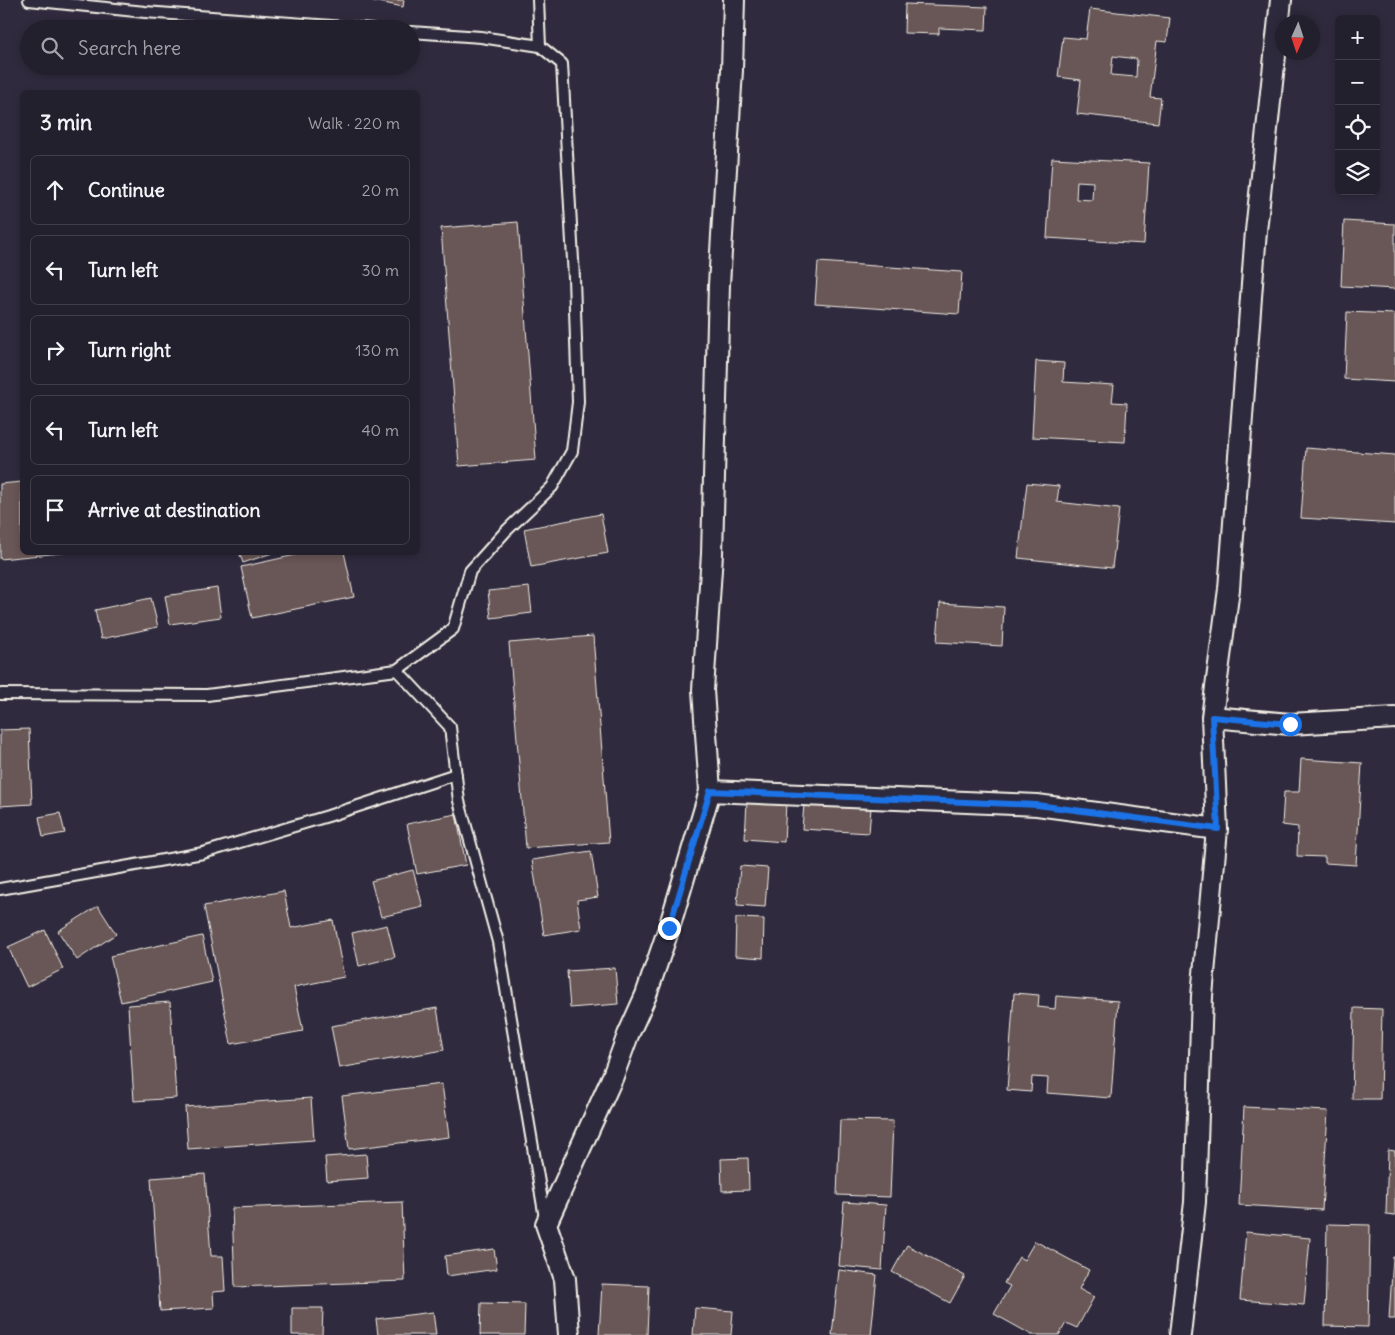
<!DOCTYPE html>
<html lang="en">
<head>
<meta charset="utf-8">
<style>
  :root { --surface:#23202e; --page:#2f2d3a; --text:#f1f3f6; --muted:#a3a3aa; --line:#403e4a }
  body { margin:0; font-family:Delius,sans-serif; background:var(--page); color:var(--text) }
  .controls { position:absolute; right:15px; top:15px; display:grid; overflow:hidden; border-radius:8px; box-shadow:0 2px 8px #0003 }
  .controls button { width:45px; height:45px; display:grid; place-items:center; padding:0; border:0; border-bottom:1px solid var(--line); background:var(--surface); color:var(--text); font:25px sans-serif }
  .compass { position:absolute; left:1275px; top:15px; width:45px; height:45px; border-radius:50%; background:var(--surface); box-shadow:0 2px 8px #0003; rotate:183deg }
  .stop { position:absolute; width:15px; height:15px; margin:-11px; border:4px solid #1a73e8; border-radius:50%; background:#fff }
  .stop.end { background:#1a73e8; border-color:#fff; box-shadow:0 1px 5px #0008 }
  .list { margin:0; padding:0; list-style:none }
  h2 { display:flex; justify-content:space-between; align-items:center; height:65px; margin:0; padding:0 20px; font-size:21px }
  h2 small { font-size:16px; font-weight:400; color:var(--muted) }
  .list li { display:grid; grid-template-columns:32px 1fr auto; gap:15px; align-items:center; box-sizing:border-box; height:70px; margin:0 10px 10px; padding:0 10px; border:1px solid var(--line); border-radius:8px }
  .list b { display:block; font-size:19px; white-space:nowrap }
  .list em { font-size:16px; font-style:normal; color:var(--muted) }
  .icon { flex:none; width:28px; height:28px; fill:none; stroke:currentColor; stroke-width:2; stroke-linecap:round; stroke-linejoin:round }
  .map { position:relative; flex:none; width:1395px; height:1335px; overflow:hidden }
  .search { position:absolute; background:var(--surface); box-shadow:0 2px 8px #0003; left:20px; top:20px; width:400px; height:55px; display:flex; align-items:center; gap:12px; box-sizing:border-box; padding:0 18px; border-radius:28px; color:var(--muted); font-size:19px }
  .panel { position:absolute; background:var(--surface); box-shadow:0 2px 8px #0003; left:20px; top:90px; width:400px; height:465px; border-radius:8px }
  .map>svg:first-child { display:block }
  .building { fill:#695657; stroke:#f4f1e8; fill-rule:evenodd }
  .lines { fill:none; stroke-linecap:round; stroke-linejoin:round }
  .lane-casing { stroke:#f4f1e8; stroke-width:14 }
  .street-casing { stroke:#f4f1e8; stroke-width:24 }
  .lane { stroke:#2f2a3d; stroke-width:10 }
  .street { stroke:#2f2a3d; stroke-width:20 }
  .route { stroke:#1a73e8; stroke-width:6 }
</style>
</head>
<body>
<div class="map">
<svg width="1395" height="1335" viewBox="0 0 1395 1335">
  <rect width="100%" height="100%" fill="#2f2a3d"/>
  <filter id="ink" filterUnits="userSpaceOnUse"><feTurbulence type="fractalNoise" baseFrequency=".02" numOctaves="2"/><feDisplacementMap in="SourceGraphic" scale="10" xChannelSelector="R" yChannelSelector="G"/><feConvolveMatrix kernelMatrix="1 2 1 2 8 2 1 2 1" color-interpolation-filters="sRGB"/></filter>
  <g filter="url(#ink)">
    <path class="building" d="M369 0H404L403 7Z
      M905 4 987 7 986 30 939 28V34L904 33Z
      M1090 9 1170 18 1167 42 1157 41 1150 97 1161 98 1158 123 1077 114 1081 80 1058 77 1063 37 1086 39ZM1113 56 1137 59 1136 77 1111 75Z
      M1052 158 1149 163 1144 244 1047 238ZM1077 181 1093 182 1092 200 1076 199Z
      M1344 221 1395 224V289L1341 286Z
      M518 222 536 460 459 466 441 228Z
      M818 262 962 272 959 314 815 304Z
      M1347 312 1395 314V382L1344 379Z
      M1036 361 1064 363 1063 382 1114 385 1112 402 1127 403 1125 442 1032 437Z
      M1306 448 1395 455V524L1301 518Z
      M22 482V552H71L0 559V484Z
      M1027 483 1059 486 1057 502 1119 509 1112 568 1018 558Z
      M601 514 608 553 531 567 524 529Z
      M239 552H275L243 563Z
      M309 552H344L354 597 252 618 241 567Z
      M529 587 532 613 491 618 488 591Z
      M217 588 221 617 170 624 165 596Z
      M151 598 158 627 101 639 95 610Z
      M940 603 1004 607 1002 646 937 642Z
      M593 636 609 842 526 848 509 643Z
      M29 729 32 804 0 806V730Z
      M1301 759 1362 763 1356 865 1325 863V857L1297 856 1298 827 1282 825 1284 792H1299Z
      M747 801 786 803 784 842 745 839Z
      M804 804 871 808 869 833 802 829Z
      M60 813 65 833 43 837 39 817Z
      M456 814 466 865 417 874 407 824Z
      M591 851 598 897 577 900 581 929 544 935 532 860Z
      M740 866 768 868 765 907 737 905Z
      M413 870 423 907 381 917 371 881Z
      M284 891 291 928 333 920 344 977 294 987 303 1031 231 1044 204 906Z
      M98 906 116 934 77 960 58 931Z
      M736 918 764 919 763 958 735 956Z
      M387 925 395 957 359 966 352 933Z
      M45 930 63 969 27 987 8 947Z
      M202 936 212 982 121 1002 110 956Z
      M615 968 618 1004 570 1008 567 971Z
      M1014 993 1039 995 1038 1007 1055 1009 1056 996 1118 1001 1111 1098 1047 1093 1048 1078 1032 1077 1031 1092 1007 1090Z
      M170 1002 176 1098 134 1101 128 1005Z
      M437 1008 444 1050 339 1068 331 1026Z
      M1354 1008 1382 1009 1380 1099H1352Z
      M442 1084 449 1137 349 1149 342 1096Z
      M311 1098 314 1140 188 1149 185 1107Z
      M1244 1107 1328 1111 1322 1210 1239 1205Z
      M840 1120 893 1121 890 1197 837 1195Z
      M1388 1150 1395 1151V1215L1386 1214Z
      M366 1154 368 1178 327 1181 325 1157Z
      M748 1158 749 1190 722 1191 721 1159Z
      M205 1174 211 1256H223L225 1291 213 1292 214 1308 160 1311 151 1178Z
      M402 1202 405 1281 235 1287 232 1208Z
      M844 1202 886 1205 882 1270 839 1266Z
      M1327 1224 1370 1225 1368 1327 1325 1326Z
      M1246 1232 1310 1238 1304 1305 1240 1300Z
      M1035 1241 1089 1270 1079 1289 1094 1297 1077 1328 1066 1323 1059 1335H1032L994 1314 1010 1286 1004 1283 1019 1257 1024 1260Z
      M907 1245 965 1276 950 1303 892 1272Z
      M494 1249 497 1269 447 1276 445 1256Z
      M1393 1257H1395V1319H1389Z
      M839 1270 877 1275 871 1335H832Z
      M602 1284 649 1286 647 1335H599Z
      M481 1303 525 1304 524 1335H480Z
      M292 1308H323L322 1335H292Z
      M695 1308 733 1311 731 1335H693Z
      M433 1312 436 1335H378L376 1319Z"/>
    <g class="lines">
      <g class="lane-casing">
        <path id="lane" d="M29 0 145 12 372 29
          M538 0 540 46
          M397 670 450 727 459 801 498 942 545 1218
          M0 694 207 695 397 670 453 629 470 571 505 532 552 487 572 451 578 402 574 278 562 64 540 46 481 37 411 32
          M0 889 203 853 328 816 456 774"/>
      </g>
      <g class="street-casing">
        <path id="street" d="M1212 717 1290 724 1395 718
          M710 791 1037 805 1217 829
          M569 1335 565 1279 546 1224 613 1076 628 1035 646 995 669 928 710 791 703 690 712 554 719 285 732 70 734 0
          M1180 1335 1195 1202 1202 996 1217 829 1212 717 1229 589 1256 231 1281 0"/>
      </g>
      <use href="#lane" class="lane"/>
      <use href="#street" class="street"/>
    </g>
  </g>
  <g class="lines" filter="url(#ink)">
    <path class="route" d="M669 928 710 791 1037 805 1218 829 1212 717 1290 724"/>
  </g>
</svg>
<div class="controls">
<button>+</button>
<button>−</button>
<button><svg class="icon" aria-label="locate" viewBox="0 0 24 24"><circle cx="12" cy="12" r="6"/><path d="M12 2v4M12 18v4M2 12h4M18 12h4"/></svg></button>
<button><svg class="icon" aria-label="layers" viewBox="0 0 24 24"><path d="M12 4l9 5-9 5-9-5zM3 14l9 5 9-5"/></svg></button>
</div>
<svg class="compass" viewBox="-18 -18 36 36"><path d="M0-13l5 13h-10z" fill="#e53935"/><path d="M0 13l5-13h-10z" fill="#a3a3aa"/></svg>
<div class="stop" style="left:1290px;top:724px"></div>
<div class="stop end" style="left:669px;top:928px"></div>
<div class="search"><svg class="icon" aria-label="search" viewBox="0 0 24 24"><circle cx="10" cy="10" r="6"/><path d="M15 15l6 6"/></svg>Search here</div>
<section class="panel">
<h2>3 min<small>Walk · 220 m</small></h2>
<ul class="list">
<li><svg class="icon" aria-label="ahead" viewBox="0 0 24 24"><path d="M12 20V5M6 11l6-6 6 6"/></svg><div><b>Continue</b></div><em>20 m</em></li>
<li><svg class="icon" aria-label="left" viewBox="0 0 24 24"><path d="M17 20v-9H6M10 6l-5 5 5 5"/></svg><div><b>Turn left</b></div><em>30 m</em></li>
<li><svg class="icon" aria-label="right" viewBox="0 0 24 24"><path d="M7 20v-9h11M14 6l5 5-5 5"/></svg><div><b>Turn right</b></div><em>130 m</em></li>
<li><svg class="icon" aria-label="left" viewBox="0 0 24 24"><path d="M17 20v-9H6M10 6l-5 5 5 5"/></svg><div><b>Turn left</b></div><em>40 m</em></li>
<li><svg class="icon" aria-label="arrive" viewBox="0 0 24 24"><path d="M6 21V4h12l-3 4 3 4H6"/></svg><div><b>Arrive at destination</b></div></li>
</ul>
</section>
</div>
</body>
</html>
